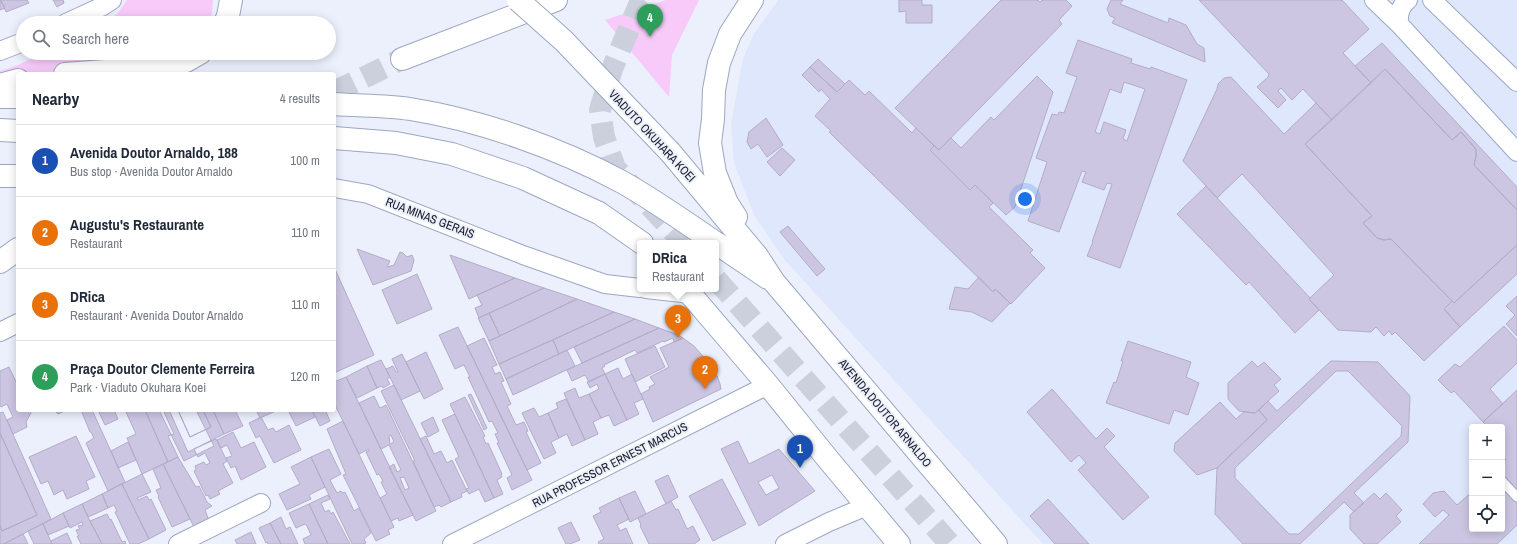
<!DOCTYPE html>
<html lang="en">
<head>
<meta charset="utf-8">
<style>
  :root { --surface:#fff; --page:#f2f2f3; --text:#1f2937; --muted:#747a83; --line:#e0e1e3; --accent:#0b8043 }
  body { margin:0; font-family:"Archivo Narrow",sans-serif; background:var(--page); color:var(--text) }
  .controls { position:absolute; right:12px; bottom:12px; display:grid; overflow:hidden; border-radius:4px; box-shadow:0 2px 10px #0003 }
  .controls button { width:36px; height:36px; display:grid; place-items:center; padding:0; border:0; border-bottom:1px solid var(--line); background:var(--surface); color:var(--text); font:20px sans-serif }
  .you { position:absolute; left:1025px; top:199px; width:14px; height:14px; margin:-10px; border:3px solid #fff; border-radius:50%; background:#1a73e8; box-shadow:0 0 0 6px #1a73e833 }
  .badge { display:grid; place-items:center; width:26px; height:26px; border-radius:50%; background:var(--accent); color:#fff; font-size:13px; font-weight:700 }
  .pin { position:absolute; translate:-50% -33px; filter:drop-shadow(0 1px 2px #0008) }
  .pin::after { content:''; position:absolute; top:21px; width:14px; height:12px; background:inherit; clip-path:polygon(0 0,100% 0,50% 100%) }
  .popup { position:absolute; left:637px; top:240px; width:82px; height:52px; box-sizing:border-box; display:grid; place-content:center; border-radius:4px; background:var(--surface); filter:drop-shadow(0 1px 3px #0005); font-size:13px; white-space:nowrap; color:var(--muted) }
  .popup b { font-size:15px; color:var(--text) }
  .popup::after { content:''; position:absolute; left:50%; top:100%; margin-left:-8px; border:8px solid transparent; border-top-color:var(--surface) }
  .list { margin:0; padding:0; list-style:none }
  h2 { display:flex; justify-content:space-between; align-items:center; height:52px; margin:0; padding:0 16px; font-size:17px }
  h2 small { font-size:13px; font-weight:400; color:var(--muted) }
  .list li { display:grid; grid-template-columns:26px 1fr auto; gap:12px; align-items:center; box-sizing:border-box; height:72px; padding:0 16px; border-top:1px solid var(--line) }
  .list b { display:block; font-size:15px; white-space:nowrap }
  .list p { margin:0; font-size:13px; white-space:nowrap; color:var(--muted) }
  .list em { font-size:13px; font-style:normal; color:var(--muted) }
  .icon { flex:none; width:22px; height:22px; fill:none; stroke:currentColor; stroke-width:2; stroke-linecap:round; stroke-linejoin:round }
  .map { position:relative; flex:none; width:1517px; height:544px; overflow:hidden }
  .search { position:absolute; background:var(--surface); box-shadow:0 2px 10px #0003; left:16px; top:16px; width:320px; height:44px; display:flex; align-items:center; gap:10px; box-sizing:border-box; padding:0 14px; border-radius:22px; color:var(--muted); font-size:15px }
  .panel { position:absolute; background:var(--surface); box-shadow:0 2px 10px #0003; left:16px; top:72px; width:320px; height:340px; border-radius:4px }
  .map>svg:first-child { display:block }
  .built { fill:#dee7fc; fill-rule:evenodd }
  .green { fill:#f7cafa }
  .building { fill:#cdc6e3; stroke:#b3acc8; fill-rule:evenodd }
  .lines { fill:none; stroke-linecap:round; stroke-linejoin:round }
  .primary-tunnel { stroke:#cbd0dc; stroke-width:22; stroke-dasharray:22 11; stroke-linecap:butt }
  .lane-casing { stroke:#9ca7c1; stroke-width:11 }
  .street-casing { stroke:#9ca7c1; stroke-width:20 }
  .primary-casing { stroke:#9ca7c1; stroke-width:24 }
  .lane { stroke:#fff; stroke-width:9 }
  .street { stroke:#fff; stroke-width:18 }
  .primary { stroke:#fff; stroke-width:22 }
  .primary-bridge-casing { stroke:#9ca7c1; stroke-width:24; stroke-linecap:butt }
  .primary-bridge { stroke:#fff; stroke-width:22 }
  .labels { text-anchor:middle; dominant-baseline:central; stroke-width:4; stroke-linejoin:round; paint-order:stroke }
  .street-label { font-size:12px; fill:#161a24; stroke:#ebf0fc }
</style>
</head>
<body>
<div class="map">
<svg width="1517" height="544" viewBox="0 0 1517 544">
  <rect width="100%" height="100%" fill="#ebf0fc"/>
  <path class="built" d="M778 0H1517V544H1043L784 259 754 215 734 163 731 124 743 58 754 34ZM1472 427H1502V529H1472Z"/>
  <path class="green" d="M127 0H213L212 14 209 23H105L117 14Z
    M666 0H699L672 55 669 97 605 20Z
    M43 53H181L98 68 0 76V71L18 65Z"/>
  <path class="building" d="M0 0 5 8 0 10Z
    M1 0H27L29 3 6 12Z
    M53 0H63L64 3 57 7Z
    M899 0H922V5H932V23H906V11L899 12Z
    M1001 0H1038L1040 2 1042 0H1066L1072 6 1059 20 1062 24 939 150 895 108Z
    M1111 0H1123L1120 4 1168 23 1169 18 1186 25 1197 44 1204 48 1205 62 1112 23 1115 18 1110 16 1107 9Z
    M1199 0H1342L1369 29 1343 53 1371 83 1332 120 1303 89 1292 100 1281 88 1278 91 1286 100 1278 108 1257 87 1268 77 1269 74Z
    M1078 40 1132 59 1131 63 1150 69 1151 67 1187 80 1120 268 1087 256 1093 242H1092L1112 184 1107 183 1104 190 1082 182 1086 172 1082 171 1059 232 1028 221 1047 162 1036 158 1052 114 1058 115 1059 112 1064 113 1077 77 1066 73ZM1124 82 1145 89 1127 141 1123 139 1126 130 1104 122 1100 134 1095 132 1110 89 1121 93Z
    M1382 43 1517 187V210L1474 165 1476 156V150L1474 147 1461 132 1452 140 1385 69 1371 83 1355 66Z
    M818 59 845 84 837 92 810 67Z
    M810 67 837 92 849 80 865 95 869 91 912 133 916 128 934 146 930 150 970 190 975 185 993 203 989 207 1033 250 1030 253 1045 268 1011 304 995 289 993 292 829 132 831 131 815 116 830 99 821 89 819 92 802 75Z
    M1385 69 1452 140 1461 132 1474 147 1476 150V156L1474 165 1517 210V245L1454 303 1391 239 1384 240 1377 238 1363 223 1372 216 1305 144Z
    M1037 76 1053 92 1015 207 1006 215 975 185 970 190 930 150 934 146 939 150 951 138 961 148 991 117 994 120Z
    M1231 77 1284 134 1316 103 1332 120 1305 144 1372 216 1363 223 1377 238 1384 240 1391 239 1452 301 1444 309 1460 327 1424 361 1395 332 1392 335 1389 331 1384 336 1376 327 1371 332 1338 330 1309 299 1334 275 1242 174 1217 198 1183 161 1217 89 1218 84 1224 78Z
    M766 118 783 145 767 157 758 144 751 149 747 142 749 132Z
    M782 148 795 160 780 176 767 162Z
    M1206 186 1310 298 1309 299 1319 310 1295 333 1249 282 1246 285 1177 214Z
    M788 226 825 269 817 276 780 232Z
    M1517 245V274L1460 327 1444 309 1452 301 1454 303Z
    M357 249 390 261 387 267 394 265 400 252 403 253 407 257 412 255 414 260 411 271 373 285Z
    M450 255 515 278 469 299Z
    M334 267 374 355 334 373Z
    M417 274 432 309 397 324 382 290Z
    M979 277 993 292 995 289 1010 303 992 322 972 312 949 309 955 287 968 289Z
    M515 278 544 288 479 318 475 308 482 305 477 295Z
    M544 288 577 299 500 336 489 313Z
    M1517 296V336L1506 324 1515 315 1506 306Z
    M577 299 614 312 499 364 489 341Z
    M614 312 635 319 559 354 553 340Z
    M489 313 500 336 489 341 478 318Z
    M635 319 659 328 582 363 574 347Z
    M1504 326 1517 340V363L1490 389 1503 404 1483 422 1454 391 1451 393 1438 380 1455 364 1460 367Z
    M458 327 532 480 512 490 507 478 512 475 497 443H499L495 434 498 433 492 421 489 422 468 377H470L464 365 455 369 439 335Z
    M659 328 678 335 683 338 674 342 673 338 664 342 663 341 637 353 635 350 604 365 605 366 602 368 605 374 589 382 585 375 572 381 567 370Z
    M484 338 497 365 492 367 495 374 500 372 504 381 501 382 511 404 507 406 516 425 524 422 528 431 526 432 541 463 527 470 467 346Z
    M683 338 694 346 707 361 717 376 720 384 721 389 653 422 641 394 650 389 649 387 655 384 650 377 669 367 660 348Z
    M553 340 559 354 506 379 499 364Z
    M1128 341 1191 362 1186 377 1199 383 1188 415 1174 410 1169 424 1106 403 1114 382 1116 383 1123 361H1121Z
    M655 346 665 367 635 382 625 359Z
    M567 350 575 366 513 395 506 379Z
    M426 352 443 389 424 399 406 362Z
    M402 354 420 391 401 400 386 369 393 366 396 372H398L392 359Z
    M381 360 390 377 387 379 390 384 383 388 382 386 377 388 367 366Z
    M1252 361 1258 367 1264 362 1281 379 1274 385 1279 391 1255 413 1239 411 1228 399V383Z
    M1331 361 1378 362 1410 396 1408 442 1354 493 1364 503 1354 512 1344 502 1300 544H1243L1215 514 1217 468 1267 420 1259 410 1268 401 1277 411Z
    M367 366 377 388 357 398 346 377Z
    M9 367 18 386V410H29L31 413 26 422 27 427 13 434 7 420 13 417 7 404 1 407 0 406V371Z
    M618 368 623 379 632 374 643 399 634 403 639 414 627 420 605 374Z
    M1336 371H1348L1402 426 1401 436 1299 534H1289L1235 478V468Z
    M605 374 627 420 614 426 609 415 601 418 589 394 599 389 597 384 590 388 587 382Z
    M346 377 413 515 399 521 398 518 391 521 380 498 387 494 381 482 383 481 379 474 377 475 366 452 369 451V449L359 454 334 403V382Z
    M394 385 451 502 441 507 439 505 434 507 413 461H415L381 391Z
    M575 388 579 398 589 394 601 418 593 422 598 434 585 440 564 393Z
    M1052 389 1096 439 1107 428 1115 436 1104 447 1149 497 1123 520 1078 470 1086 463 1079 455 1071 462 1027 412Z
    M1517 390V492L1502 476V464L1506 460 1502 456V427H1488L1483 422Z
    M471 394 487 428 484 430 468 395Z
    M374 396 380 408 386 405 436 511 416 521 389 467 394 464 397 472 401 470 389 445 381 449 359 403ZM391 435 394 442 390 444 389 436ZM404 477 409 488 405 490 400 478Z
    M465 397 485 436 483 437 486 444 488 443 502 474 501 475 502 477 497 480 503 494 494 498 450 404Z
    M566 399 585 440 572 446 567 434 559 438 548 413 558 408 556 403Z
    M1220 402 1236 419 1244 412 1255 413 1259 410 1267 420 1217 468 1197 475 1174 451 1175 443Z
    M534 408 539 417 548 413 559 438 551 442 556 453 544 459 522 413Z
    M54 410H67L58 414Z
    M81 410H92L125 482 108 491 86 443 94 438 91 432H90Z
    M98 410H114L118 419 105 425Z
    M131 410H145L168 462 142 474 127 438 136 434 126 412Z
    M145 410H163L174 434 168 436 178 457 168 462Z
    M159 410H196L214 446 184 461Z
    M169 410H178L190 437 211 427 203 410H213L224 434 188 452Z
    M178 410H203L211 427 190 437Z
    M213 410H235L243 426 224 434Z
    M256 410H278L260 418Z
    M288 410H312L315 417 296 426Z
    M312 410H330L326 412 330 421 320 426Z
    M3 412 51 519 4 544H0V525L2 531 37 515 0 433V413Z
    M455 414 494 498 485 502 479 489 469 494 466 489 469 488 455 459 459 457 442 420Z
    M261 417 268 430 273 428 276 432 289 425 301 450 274 463 260 436 256 438 249 423Z
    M433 417 439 431 428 437 421 423Z
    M343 421 394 527 388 530 390 534 376 541 343 475 346 474 327 429Z
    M233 432 241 448 254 442 266 467 241 480 235 466 231 468 226 458 232 456 227 445 221 448 217 440Z
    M0 433 37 515 2 531 0 525Z
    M76 436 95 477 86 481 89 489 67 499 63 490 54 495 48 481 41 484 29 457Z
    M426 436 434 454 441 451 447 463 452 460 467 491 461 494 462 497 451 502 420 439Z
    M216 439 227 461 223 464 233 483 218 491 220 494 210 499 208 495 206 496 194 471 196 470 195 466 204 462 206 465 210 463 205 453 198 457 194 449Z
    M738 441 749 464 779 449 815 491 759 526 721 449ZM772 475 779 488 766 495 758 482Z
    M128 442 136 460 118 468 111 451Z
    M329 449 341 474 330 480 337 493 341 491 343 493 345 492 354 511 359 508 371 533 364 539 366 543 363 544H352L311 457Z
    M178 457 196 487 199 486 207 502 212 506 205 510 208 518 207 523 195 529 163 464Z
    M311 457 325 487 309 495 311 499 287 510 279 494 300 484 291 467Z
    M163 464 190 519 172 527 158 497 159 496 156 490 161 488 153 469Z
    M142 474 151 492 137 498 138 500 147 496 149 500 151 499 166 530 149 539 122 484Z
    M668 475 678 497 666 504 655 481Z
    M722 479 746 524 713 541 689 496Z
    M122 484 149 539 138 544H130L115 512 117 511 114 505 108 508 102 494Z
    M1502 484 1517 500V525L1497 544H1419L1449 515 1443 510 1435 517 1423 504 1433 493 1444 491 1457 505 1472 492V529H1502Z
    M635 491 646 514 630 522 619 498Z
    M1374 493 1380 499 1386 493 1402 510 1396 516 1401 522 1377 544H1364L1350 529V515Z
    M102 494 108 508 88 517 82 504Z
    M328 495 330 499 321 503 325 512 329 510 331 514 333 512 350 544H328L309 504Z
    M619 498 629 519 617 525 620 531 626 528 633 544H599L598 542 604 539 593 516 601 512 599 508Z
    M1048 499 1089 544H1055L1030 516Z
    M671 501 676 510 678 509 687 529 693 526 700 540 694 544H649L640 526 641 525 638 518Z
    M82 504 90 521 102 544H81L77 536H79L76 530 80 529 78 526 83 525 82 522 70 528 63 513Z
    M309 504 328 544H305L303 539 311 535 307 526 305 524 296 528 289 513Z
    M63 513 69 526 48 535 43 524Z
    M107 514 110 520 111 519 122 542 125 541 126 544H102L90 521Z
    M281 517 286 529 290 527 298 544H281L270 523Z
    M571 522 580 540 570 544H566L558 528Z
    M270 523 281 544H268L267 542 266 543 259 528Z
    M43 524 48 535 52 544H34L28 531Z
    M251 532 256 544H237L235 540Z
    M67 533 72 544H52L51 541Z
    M23 534 28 544H4Z"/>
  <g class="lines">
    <path class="primary-tunnel" d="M644 0 639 5 612 69 600 110 604 137 615 168 684 243
      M334 92 402 59
      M716 279 950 544"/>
    <g class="lane-casing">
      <path id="lane" d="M1502 481 1517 497"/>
    </g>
    <g class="street-casing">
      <path id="street" d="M1374 0 1399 24 1517 152
        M1432 0 1517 82
        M66 23 103 6 112 0
        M1399 24C1398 14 1400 6 1408 0
        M0 51 23 42
        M334 188 368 194 523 255 605 284 640 288
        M646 289 691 294
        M0 332 18 323
        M178 544 261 503
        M452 544 768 385
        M785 544 829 522 867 506"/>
    </g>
    <g class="primary-casing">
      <path id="primary" d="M225 23 228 16 231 0
        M402 59 556 0
        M65 74 159 67 186 61 200 53
        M0 85 18 80
        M0 97H18
        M334 104C359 106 385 105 410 109 480 120 559 148 622 182 654 200 685 222 716 243
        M0 130 18 131
        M334 138 396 143 452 154 523 178 599 213 642 243
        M670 152 757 256 774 282 996 544
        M0 176H18
        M736 217 727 203 715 173 710 143 713 119 714 90 719 63 730 34 752 0
        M716 243 768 278
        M0 262 18 249
        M686 289 768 385 827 458 899 544"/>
    </g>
    <use href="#lane" class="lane"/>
    <use href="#street" class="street"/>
    <use href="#primary" class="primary"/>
    <g class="primary-bridge-casing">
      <path id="primary-bridge" d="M518 0 564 41 670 152"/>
    </g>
    <use href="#primary-bridge" class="primary-bridge"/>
  </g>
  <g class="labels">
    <g class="street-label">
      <text transform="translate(652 136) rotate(47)">VIADUTO OKUHARA KOEI</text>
      <text transform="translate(430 218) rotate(21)">RUA MINAS GERAIS</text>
      <text transform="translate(885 413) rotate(50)">AVENIDA DOUTOR ARNALDO</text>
      <text transform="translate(610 465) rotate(-27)">RUA PROFESSOR ERNEST MARCUS</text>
    </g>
  </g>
</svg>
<div class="controls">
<button>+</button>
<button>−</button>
<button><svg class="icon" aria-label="locate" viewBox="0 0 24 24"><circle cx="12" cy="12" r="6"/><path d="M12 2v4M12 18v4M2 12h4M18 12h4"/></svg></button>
</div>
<div class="you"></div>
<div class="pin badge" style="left:800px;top:468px;background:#1a4fb4">1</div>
<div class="pin badge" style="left:705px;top:389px;background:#e8710a">2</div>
<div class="pin badge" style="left:678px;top:338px;background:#e8710a">3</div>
<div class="popup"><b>DRica</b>Restaurant</div>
<div class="pin badge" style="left:650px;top:37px;background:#2e9e5b">4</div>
<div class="search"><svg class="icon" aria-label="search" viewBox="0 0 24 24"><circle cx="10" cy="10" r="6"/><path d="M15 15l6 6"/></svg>Search here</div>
<section class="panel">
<h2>Nearby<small>4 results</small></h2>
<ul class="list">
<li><span class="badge" style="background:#1a4fb4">1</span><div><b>Avenida Doutor Arnaldo, 188</b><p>Bus stop · Avenida Doutor Arnaldo</p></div><em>100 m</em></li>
<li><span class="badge" style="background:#e8710a">2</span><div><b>Augustu's Restaurante</b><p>Restaurant</p></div><em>110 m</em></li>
<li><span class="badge" style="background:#e8710a">3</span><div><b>DRica</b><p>Restaurant · Avenida Doutor Arnaldo</p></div><em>110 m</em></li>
<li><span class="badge" style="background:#2e9e5b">4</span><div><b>Praça Doutor Clemente Ferreira</b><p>Park · Viaduto Okuhara Koei</p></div><em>120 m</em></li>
</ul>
</section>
</div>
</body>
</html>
